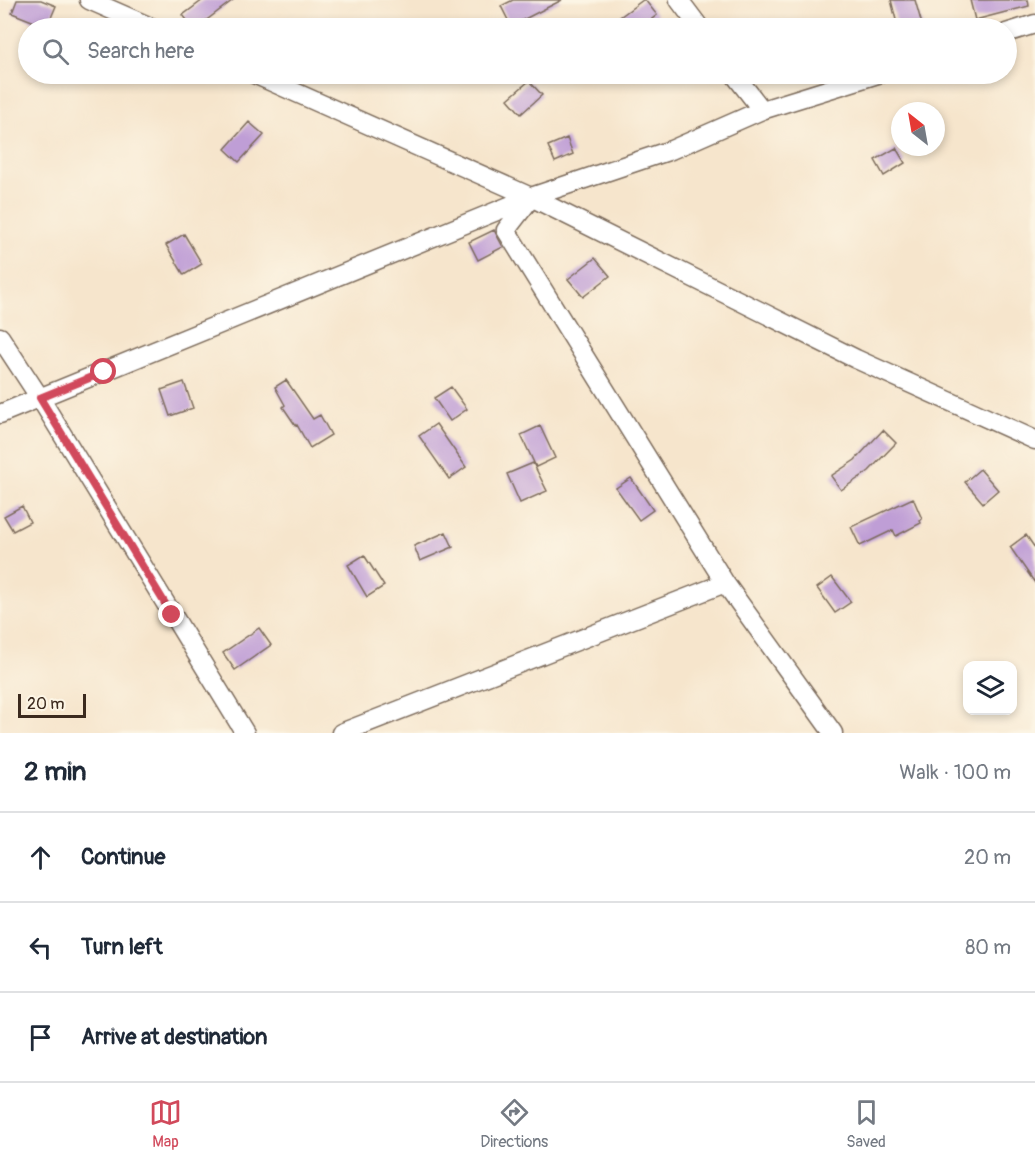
<!DOCTYPE html>
<html lang="en">
<head>
<meta charset="utf-8">
<style>
  :root { --surface:#fff; --page:#f2f2f3; --text:#1f2937; --muted:#747a83; --line:#e0e1e3; --accent:#d1495b }
  body { margin:0; font-family:Pangolin,sans-serif; background:var(--page); color:var(--text) }
  .controls { position:absolute; right:18px; bottom:18px; display:grid; overflow:hidden; border-radius:12px; box-shadow:0 3px 9px #0003 }
  .controls button { width:54px; height:54px; display:grid; place-items:center; padding:0; border:0; border-bottom:2px solid var(--line); background:var(--surface); color:var(--text); font:30px sans-serif }
  .compass { position:absolute; left:891px; top:102px; width:54px; height:54px; border-radius:50%; background:var(--surface); box-shadow:0 3px 9px #0003; rotate:329deg }
  .scale { position:absolute; left:18px; bottom:15px; width:68px; box-sizing:border-box; padding-left:6px; border:3px solid #3b2a1e; border-top:0; font-size:16px; line-height:21px; white-space:nowrap; color:#3b2a1e; -webkit-text-stroke:4px #fcf5e5; paint-order:stroke }
  .stop { position:absolute; width:18px; height:18px; margin:-14px; border:4px solid #d1495b; border-radius:50%; background:#fff }
  .stop.end { background:#d1495b; border-color:#fff; box-shadow:0 2px 6px #0008 }
  .list { margin:0; padding:0; list-style:none }
  h2 { display:flex; justify-content:space-between; align-items:center; height:78px; margin:0; padding:0 24px; font-size:26px }
  h2 small { font-size:20px; font-weight:400; color:var(--muted) }
  .list li { display:grid; grid-template-columns:39px 1fr auto; gap:18px; align-items:center; box-sizing:border-box; height:90px; padding:0 24px; border-top:2px solid var(--line) }
  .list b { display:block; font-size:22px; white-space:nowrap }
  .list em { font-size:20px; font-style:normal; color:var(--muted) }
  .icon { flex:none; width:33px; height:33px; fill:none; stroke:currentColor; stroke-width:2; stroke-linecap:round; stroke-linejoin:round }
  .map { position:relative; flex:none; width:1035px; height:733px; overflow:hidden }
  .search { position:absolute; background:var(--surface); box-shadow:0 3px 9px #0003; left:18px; right:18px; top:18px; height:66px; display:flex; align-items:center; gap:15px; box-sizing:border-box; padding:0 21px; border-radius:33px; color:var(--muted); font-size:22px }
  .sheet { height:348px; background:var(--surface) }
  nav { display:flex; justify-content:space-around; align-items:center; box-sizing:border-box; height:84px; border-top:2px solid var(--line); background:var(--surface); font-size:16px; color:var(--muted) }
  nav a { display:grid; justify-items:center; gap:3px }
  nav .on { color:var(--accent) }
  .map>svg:first-child { display:block }
  .building { fill:#bf9ed6 }
  .lines { fill:none; stroke-linecap:round; stroke-linejoin:round }
  .street-casing { stroke:#7c6b5b; stroke-width:21 }
  .street { stroke:#fff; stroke-width:18 }
  .route { stroke:#d1495b; stroke-width:8 }
</style>
</head>
<body>
<div class="map">
<svg width="1035" height="733" viewBox="0 0 1035 733">
  <rect width="100%" height="100%" fill="#fcf5e5"/>
  <filter id="ink" filterUnits="userSpaceOnUse"><feTurbulence type="fractalNoise" baseFrequency=".0167" numOctaves="2"/><feDisplacementMap in="SourceGraphic" scale="12" xChannelSelector="R" yChannelSelector="G"/><feConvolveMatrix kernelMatrix="1 2 1 2 8 2 1 2 1" color-interpolation-filters="sRGB"/></filter>
  <filter id="wash" filterUnits="userSpaceOnUse"><feTurbulence type="fractalNoise" baseFrequency=".008" numOctaves="4" result="noise"/><feDisplacementMap in="SourceGraphic" scale="24" xChannelSelector="R" yChannelSelector="G"/><feGaussianBlur stdDeviation="1.35" result="paint"/><feColorMatrix in="noise" values="0 0 0 0 0 0 0 0 0 0 0 0 0 0 0 0 0 1.4 0 .05"/><feComposite in="paint" operator="in"/></filter>
  <g filter="url(#wash)">
    <rect width="100%" height="100%" fill="#f6e5cc"/>
    <g id="blocks">
      <path class="building" d="M17 0H41L56 6 47 27 12 13Z
        M203 0H233L196 28H193L183 15Z
        M513 0H562L511 26 501 6Z
        M643 0H645L657 15 640 28H605Z
        M891 0H915L923 28H898Z
        M970 0H1028L1029 6 975 20Z
        M529 81 542 95 521 114 508 99Z
        M249 122 264 135 239 162 225 149Z
        M567 138 573 154 555 162 548 146Z
        M896 148 905 163 884 176 875 160Z
        M494 230 503 247 478 260 469 242Z
        M184 234 202 264 184 275 166 245Z
        M595 258 610 276 583 297 568 279Z
        M286 380 313 419 320 415 331 435 310 448 297 425 296 426 283 407 285 405 275 387Z
        M184 382 193 408 170 416 161 390Z
        M451 387 467 409 450 421 434 398Z
        M436 424 466 467 449 479 419 436Z
        M540 426 555 458 536 467 521 435Z
        M883 430 896 443 869 471 841 490 831 476 855 460Z
        M533 463 547 491 520 503 507 474Z
        M980 469 998 490 983 503 965 482Z
        M631 478 653 510 639 520 616 488Z
        M913 498 922 519 920 521 921 523 896 536 893 530 860 546 851 527Z
        M22 506 30 522 13 531 4 516Z
        M446 532 453 547 420 561 414 546Z
        M1026 535 1035 548V583L1010 547Z
        M364 555 384 586 367 597 348 565Z
        M832 577 851 602 835 613 817 588Z
        M259 628 271 645 235 670 223 653Z"/>
    </g>
  </g>
  <g filter="url(#ink)">
    <use href="#blocks" fill-opacity="0" stroke="#7c6b5b" stroke-width="1.5"/>
    <g class="lines">
      <g class="street-casing">
        <path id="street" d="M89 0 153 28
          M679 0 700 28
          M1006 33 1035 24
          M254 74 531 197 856 359 1035 440
          M734 74 762 110
          M530 199 506 230 725 583 833 733
          M0 337 40 398 245 733
          M0 414 531 197 671 150 762 110 878 74
          M341 733 725 583"/>
      </g>
      <use href="#street" class="street"/>
    </g>
  </g>
  <g class="lines" filter="url(#ink)">
    <path class="route" d="M104 372 40 398 172 615"/>
  </g>
</svg>
<div class="controls">
<button><svg class="icon" aria-label="layers" viewBox="0 0 24 24"><path d="M12 4l9 5-9 5-9-5zM3 14l9 5 9-5"/></svg></button>
</div>
<svg class="compass" viewBox="-18 -18 36 36"><path d="M0-13l5 13h-10z" fill="#e53935"/><path d="M0 13l5-13h-10z" fill="#747a83"/></svg>
<div class="scale">20 m</div>
<div class="stop" style="left:104px;top:372px"></div>
<div class="stop end" style="left:172px;top:615px"></div>
<div class="search"><svg class="icon" aria-label="search" viewBox="0 0 24 24"><circle cx="10" cy="10" r="6"/><path d="M15 15l6 6"/></svg>Search here</div>
</div>
<section class="sheet">
<h2>2 min<small>Walk · 100 m</small></h2>
<ul class="list">
<li><svg class="icon" aria-label="ahead" viewBox="0 0 24 24"><path d="M12 20V5M6 11l6-6 6 6"/></svg><div><b>Continue</b></div><em>20 m</em></li>
<li><svg class="icon" aria-label="left" viewBox="0 0 24 24"><path d="M17 20v-9H6M10 6l-5 5 5 5"/></svg><div><b>Turn left</b></div><em>80 m</em></li>
<li><svg class="icon" aria-label="arrive" viewBox="0 0 24 24"><path d="M6 21V4h12l-3 4 3 4H6"/></svg><div><b>Arrive at destination</b></div></li>
</ul>
</section>
<nav>
<a class="on"><svg class="icon" aria-label="map" viewBox="0 0 24 24"><path d="M3 6l6-2 6 2 6-2v14l-6 2-6-2-6 2zM9 4v14M15 6v14"/></svg>Map</a>
<a><svg class="icon" aria-label="directions" viewBox="0 0 24 24"><path d="M12 3l9 9-9 9-9-9zM9 14v-3h6M13 9l2 2-2 2"/></svg>Directions</a>
<a><svg class="icon" aria-label="saved" viewBox="0 0 24 24"><path d="M7 4h10v16l-5-4-5 4z"/></svg>Saved</a>
</nav>
</body>
</html>
